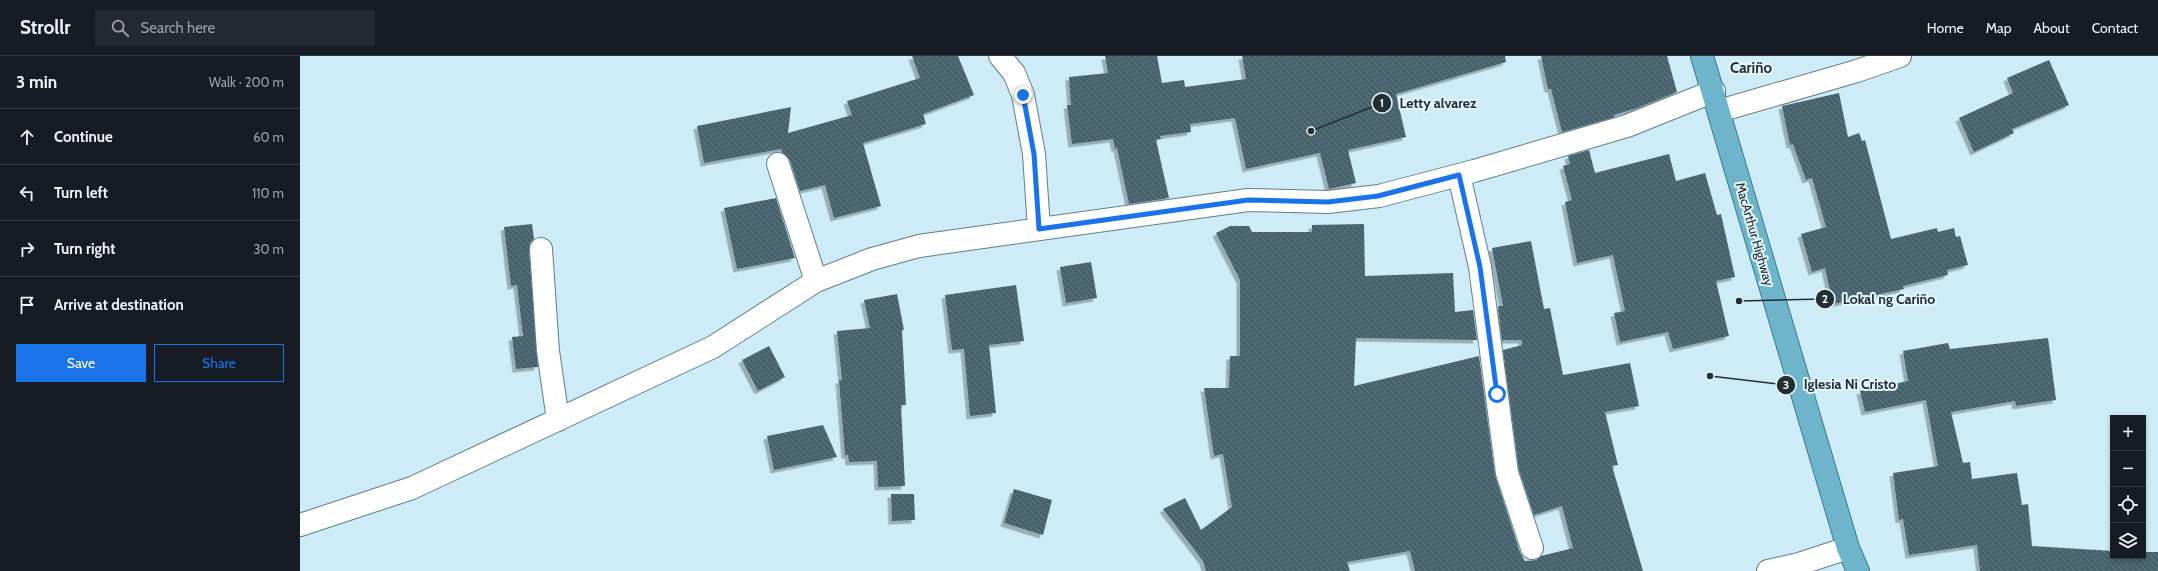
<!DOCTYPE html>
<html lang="en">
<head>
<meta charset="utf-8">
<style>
  :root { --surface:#171b24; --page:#242831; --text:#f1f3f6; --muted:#9ea1a6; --line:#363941; --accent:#1a73e8 }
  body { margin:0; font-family:Cabin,sans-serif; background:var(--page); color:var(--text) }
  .controls { position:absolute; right:12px; bottom:12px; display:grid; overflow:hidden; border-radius:0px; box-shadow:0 2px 6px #0003 }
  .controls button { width:36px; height:36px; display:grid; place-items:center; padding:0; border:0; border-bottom:1px solid var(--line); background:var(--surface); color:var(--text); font:20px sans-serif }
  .stop { position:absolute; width:12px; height:12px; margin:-9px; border:3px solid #1a73e8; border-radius:50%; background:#fff }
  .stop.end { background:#1a73e8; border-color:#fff; box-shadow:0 1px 4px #0008 }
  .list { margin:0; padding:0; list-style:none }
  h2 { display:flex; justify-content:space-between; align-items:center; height:52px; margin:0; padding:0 16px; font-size:17px }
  h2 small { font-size:13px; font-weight:400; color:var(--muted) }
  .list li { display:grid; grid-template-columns:26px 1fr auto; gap:12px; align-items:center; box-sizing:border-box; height:56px; padding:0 16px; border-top:1px solid var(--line) }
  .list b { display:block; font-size:15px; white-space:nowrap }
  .list em { font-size:13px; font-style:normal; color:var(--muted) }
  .actions { display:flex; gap:8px; padding:12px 16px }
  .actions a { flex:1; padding:9px 0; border:1px solid var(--accent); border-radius:0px; text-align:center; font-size:14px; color:var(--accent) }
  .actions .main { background:var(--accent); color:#fff }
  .icon { flex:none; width:22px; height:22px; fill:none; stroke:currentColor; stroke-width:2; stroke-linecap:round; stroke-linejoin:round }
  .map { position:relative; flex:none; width:1858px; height:515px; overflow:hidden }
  header { display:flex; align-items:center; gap:24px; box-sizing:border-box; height:56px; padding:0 20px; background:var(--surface); border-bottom:1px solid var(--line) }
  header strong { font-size:19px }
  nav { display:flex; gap:22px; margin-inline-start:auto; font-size:14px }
  .search { width:280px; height:36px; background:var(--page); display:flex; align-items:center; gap:10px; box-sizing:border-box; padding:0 14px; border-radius:0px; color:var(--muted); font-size:15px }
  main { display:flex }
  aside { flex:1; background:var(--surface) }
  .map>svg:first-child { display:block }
  .building { fill:url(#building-back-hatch); filter:url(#shadow) }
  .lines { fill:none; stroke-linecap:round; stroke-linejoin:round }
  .minor-casing { stroke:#617e87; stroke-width:24 }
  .trunk-casing { stroke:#3c7a8c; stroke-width:24 }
  .minor { stroke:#fff; stroke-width:22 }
  .trunk { stroke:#6eb4ca; stroke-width:22 }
  .route { stroke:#1a73e8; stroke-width:5 }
  .labels { text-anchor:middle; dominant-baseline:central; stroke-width:4; stroke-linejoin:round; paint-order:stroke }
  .street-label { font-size:13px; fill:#232f33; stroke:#e4f7fe }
  .quarter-label { font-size:15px; font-weight:bold; fill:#232f33; stroke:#e4f7fe }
  .leader { fill:none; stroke:#232f33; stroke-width:1.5 }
  .callout-dot { fill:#232f33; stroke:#e4f7fe; stroke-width:1.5 }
  .mark-label { font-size:12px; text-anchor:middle; font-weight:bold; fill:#fff }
  .callout-label { font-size:14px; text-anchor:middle; font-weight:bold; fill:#232f33; stroke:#e4f7fe; stroke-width:4; stroke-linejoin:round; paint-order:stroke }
</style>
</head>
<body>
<header>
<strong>Strollr</strong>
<div class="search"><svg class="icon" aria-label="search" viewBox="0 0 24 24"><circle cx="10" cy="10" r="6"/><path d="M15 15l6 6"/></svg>Search here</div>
<nav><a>Home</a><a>Map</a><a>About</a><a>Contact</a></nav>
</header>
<main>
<aside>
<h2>3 min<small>Walk · 200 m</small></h2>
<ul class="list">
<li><svg class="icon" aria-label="ahead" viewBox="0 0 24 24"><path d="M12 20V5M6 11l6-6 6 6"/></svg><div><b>Continue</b></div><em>60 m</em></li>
<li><svg class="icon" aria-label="left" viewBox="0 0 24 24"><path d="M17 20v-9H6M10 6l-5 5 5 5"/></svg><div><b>Turn left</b></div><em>110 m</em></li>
<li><svg class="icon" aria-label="right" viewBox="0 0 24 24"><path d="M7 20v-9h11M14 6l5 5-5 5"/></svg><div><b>Turn right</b></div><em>30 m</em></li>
<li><svg class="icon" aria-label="arrive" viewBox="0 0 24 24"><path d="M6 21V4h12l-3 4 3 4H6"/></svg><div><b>Arrive at destination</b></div></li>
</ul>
<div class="actions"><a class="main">Save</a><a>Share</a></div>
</aside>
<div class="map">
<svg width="1858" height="515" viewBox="0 0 1858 515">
  <defs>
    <pattern id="building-back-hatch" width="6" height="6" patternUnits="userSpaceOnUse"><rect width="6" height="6" fill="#46626c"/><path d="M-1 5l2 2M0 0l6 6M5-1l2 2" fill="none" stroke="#647a82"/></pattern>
    <filter id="shadow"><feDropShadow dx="-3.5" dy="3.5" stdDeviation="0" flood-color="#0004"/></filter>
  </defs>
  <rect width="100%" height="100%" fill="#cdecf7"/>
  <path class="building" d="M612 0H658L674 39 623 58 626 68 563 87 581 150 534 162 525 129 500 135 490 104 482 96 481 93 404 107 397 70 491 51 488 77 552 59 547 45 620 22Z
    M805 0H857L862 27 884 24 885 31 946 23 942 0H1205L1206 6 1096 38 1106 81 1048 94 1056 127 1029 133 1020 97 946 113 935 62 890 68 891 76 860 80 861 83 856 84 869 142 829 148 817 92 815 93 813 83 772 88 767 49H771L769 21 808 17Z
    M1241 0H1367L1377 36 1337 52 1314 59 1315 61 1262 76 1251 33H1248Z
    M1749 4 1769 49 1712 73 1714 77 1674 96 1659 62 1713 37 1707 22Z
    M1539 37 1548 81 1559 77 1562 85 1565 84 1591 183 1637 172 1638 176 1654 172 1656 181 1660 180 1668 209 1647 214 1648 219 1603 230 1604 233 1533 248 1525 212 1512 216 1501 178 1526 171 1512 122 1506 124 1493 88 1490 89 1482 50Z
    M1289 94 1295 117 1369 98 1376 125 1405 117 1417 159 1421 158 1435 221 1416 225 1429 280 1373 293 1368 276 1320 286 1314 257 1325 255 1313 199 1277 207 1265 146 1272 144 1263 110 1270 108 1268 100Z
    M476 142 495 202 437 213 424 152Z
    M232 168 234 183 230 187 229 194 238 311 216 313 212 281 223 280 217 229 211 230 204 171Z
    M1064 168 1065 220 1153 217 1155 256 1173 254 1177 284 1056 282 1054 330 1179 300 1195 419 1220 496 1225 505 1236 504 1241 500 1273 492 1262 450 1234 459 1219 414 1203 294 1222 289V284H1202L1198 250H1203L1192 192 1231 185 1244 253 1250 252 1263 319 1330 307 1339 350 1305 356 1318 409 1312 410 1343 515H1115L1110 495 1047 506 1050 515H906L903 505 863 453 885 442 901 474 932 451 923 398 914 400 904 332H929L930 300H940V224L916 177 930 170H949L952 176H1012V169Z
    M791 206 797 242 766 247 760 211Z
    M716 229 724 285 689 289 696 357 670 360 664 293 652 294 645 239Z
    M597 238 604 274H602L606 349H601L605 430 578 431 577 405 549 406 548 399H545L539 324H542L537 275 570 272 564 244Z
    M1748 282 1756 344 1716 350 1715 345 1651 356 1663 407 1670 406 1672 423 1717 417 1722 449 1728 448 1732 490 1813 495V500H1843V496H1858V515H1680L1677 489 1609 499 1603 463 1599 464 1593 417 1638 410 1626 344 1565 356 1560 335 1608 325 1603 295 1648 287 1650 293Z
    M469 290 485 321 458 335 442 304Z
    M523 369 537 401 474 414 467 380Z
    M714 433 752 444 743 479 704 467Z
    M591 438H614L615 464 592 465Z"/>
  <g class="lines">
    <g class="minor-casing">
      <path id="minor" d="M700 0 714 17 723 39 734 98 739 173
        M1419 55 1557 15 1600 0
        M478 108 516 225
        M1159 119 1180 211 1207 417 1232 492
        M241 193 248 295 258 364
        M0 469 112 432 413 291 516 225 572 203 619 190 948 144 1028 146 1079 140 1174 115 1327 70 1414 35
        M1468 515 1499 508 1548 492"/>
    </g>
    <g class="trunk-casing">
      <path id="trunk" d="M1402 0 1548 492 1558 515"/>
    </g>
    <use href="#minor" class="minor"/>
    <use href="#trunk" class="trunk"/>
  </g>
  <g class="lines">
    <path class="route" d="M723 39 734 98 739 173 948 144 1028 146 1078 140 1159 119 1180 211 1197 338"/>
  </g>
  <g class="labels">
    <g class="street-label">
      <text transform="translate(1455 178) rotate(74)">MacArthur Highway</text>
    </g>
    <g class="quarter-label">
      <text x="1451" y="12">Cariño</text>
    </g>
  </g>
  <path class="leader" d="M1011 75L1082 47M1439 245L1525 243M1410 320L1486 329"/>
  <g class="callout-dot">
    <circle cx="1011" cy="75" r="4"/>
    <circle cx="1439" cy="245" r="4"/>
    <circle cx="1410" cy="320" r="4"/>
    <circle cx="1082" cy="47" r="10"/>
    <circle cx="1525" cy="243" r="10"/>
    <circle cx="1486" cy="329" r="10"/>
  </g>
  <g class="mark-label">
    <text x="1082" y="51">1</text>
    <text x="1525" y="247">2</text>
    <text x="1486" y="333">3</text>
  </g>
  <g class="callout-label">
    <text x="1138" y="52">Letty alvarez</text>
    <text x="1589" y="248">Lokal ng Cariño</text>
    <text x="1550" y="333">Iglesia Ni Cristo</text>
  </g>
</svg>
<div class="controls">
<button>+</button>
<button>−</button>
<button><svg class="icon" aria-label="locate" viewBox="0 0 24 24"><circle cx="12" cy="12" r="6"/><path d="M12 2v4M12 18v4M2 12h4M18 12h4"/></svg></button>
<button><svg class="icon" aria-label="layers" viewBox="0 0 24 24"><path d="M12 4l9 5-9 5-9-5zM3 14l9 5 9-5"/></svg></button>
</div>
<div class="stop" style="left:1197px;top:338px"></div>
<div class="stop end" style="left:723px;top:39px"></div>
</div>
</main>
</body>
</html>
